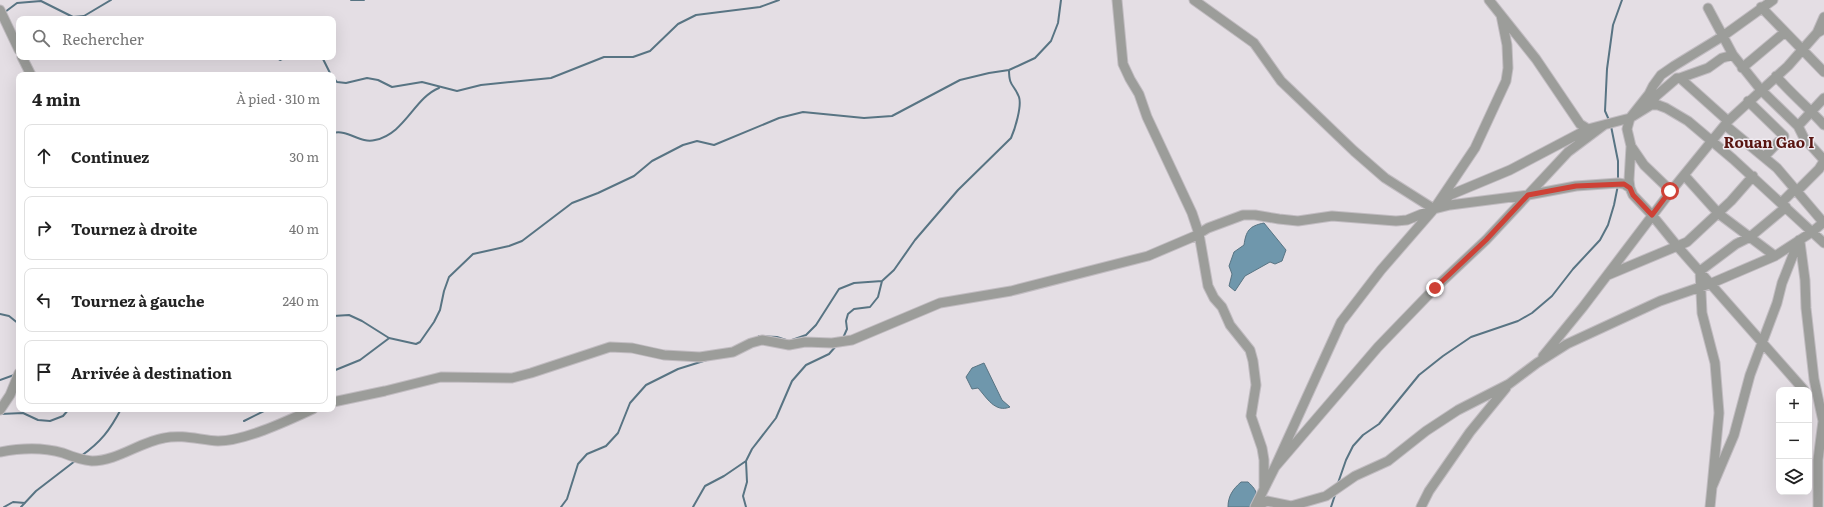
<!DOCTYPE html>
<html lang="fr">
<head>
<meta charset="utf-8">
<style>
  :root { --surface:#fff; --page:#f2f2f2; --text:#222; --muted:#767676; --line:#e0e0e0 }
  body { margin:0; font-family:Literata,serif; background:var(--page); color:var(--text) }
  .controls { position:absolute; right:12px; bottom:12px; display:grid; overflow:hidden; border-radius:8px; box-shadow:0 4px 16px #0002 }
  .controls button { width:36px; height:36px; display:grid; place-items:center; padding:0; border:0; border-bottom:1px solid var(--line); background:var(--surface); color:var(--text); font:20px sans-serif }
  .stop { position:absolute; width:12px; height:12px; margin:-9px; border:3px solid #ce4136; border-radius:50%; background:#fff }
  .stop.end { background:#ce4136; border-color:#fff; box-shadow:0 1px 4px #0008 }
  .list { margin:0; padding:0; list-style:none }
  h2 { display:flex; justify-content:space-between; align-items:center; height:52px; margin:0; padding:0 16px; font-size:17px }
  h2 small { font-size:13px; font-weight:400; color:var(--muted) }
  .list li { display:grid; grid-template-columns:26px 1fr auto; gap:12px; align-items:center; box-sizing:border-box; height:64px; margin:0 8px 8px; padding:0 8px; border:1px solid var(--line); border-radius:8px }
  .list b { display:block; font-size:15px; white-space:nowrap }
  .list em { font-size:13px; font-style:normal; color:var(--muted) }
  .icon { flex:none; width:22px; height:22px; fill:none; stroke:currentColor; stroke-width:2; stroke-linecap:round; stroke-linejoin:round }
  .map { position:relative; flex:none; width:1824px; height:507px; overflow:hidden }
  .search { position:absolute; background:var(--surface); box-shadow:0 4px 16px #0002; left:16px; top:16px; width:320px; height:44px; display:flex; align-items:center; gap:10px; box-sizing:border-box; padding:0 14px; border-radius:8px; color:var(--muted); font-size:15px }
  .panel { position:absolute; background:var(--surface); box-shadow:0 4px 16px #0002; left:16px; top:72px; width:320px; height:340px; border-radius:8px }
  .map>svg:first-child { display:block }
  .water { fill:#6f97ac; stroke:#587483 }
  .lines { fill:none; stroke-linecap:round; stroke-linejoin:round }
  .stream { stroke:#587483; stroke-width:2 }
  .minor-casing { stroke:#c1bcc1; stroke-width:11 }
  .minor { stroke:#9c9d9a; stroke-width:9 }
  .route { stroke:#ce4136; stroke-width:5 }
  .labels { text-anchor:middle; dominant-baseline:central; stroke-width:3; stroke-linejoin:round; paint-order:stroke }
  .quarter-label { font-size:15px; font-weight:bold; fill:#591511; stroke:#f1ecf2 }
</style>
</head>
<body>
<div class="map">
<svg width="1824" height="507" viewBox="0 0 1824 507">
  <rect width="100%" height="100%" fill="#e4dee4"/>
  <path class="water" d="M1264 223 1286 250 1282 261 1275 264 1270 262 1245 276 1235 291 1229 286 1232 274 1229 266 1234 252 1244 245C1246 231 1249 226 1264 223Z
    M984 363 1002 400 1010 407C995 413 987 398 978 388L972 389 966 377 972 368Z
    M1241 482H1248C1258 491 1259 496 1251 507H1228C1228 496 1233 489 1241 482Z"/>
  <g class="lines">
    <path class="stream" d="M351 0H364
      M5 12 17 3 41 1 73 17 84 16 111 0
      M275 57 280 60 286 57
      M322 57 331 75
      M333 77 337 82 346 83 367 78 378 80 392 87 422 82 457 91 481 85 551 78 604 57H633L650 51 678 24 696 15 760 7 779 0
      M1609 120 1605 111 1607 69 1613 25 1622 0
      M1611 126 1618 161V181
      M333 133C348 129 360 144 375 140 405 134 414 98 439 88
      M0 314 9 316 19 324
      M333 316 349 315 362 321 389 338 416 344 420 342 434 322 440 310 444 291 449 277 473 254 509 246 522 241 572 203 598 193 634 176 652 161 683 145 697 141 714 145 779 118 803 112 864 118 892 116 960 80 989 73 1009 70 1020 65 1035 58 1051 41 1058 23 1061 0
      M759 336 777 337 786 340
      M843 338 847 329 846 321 848 314 854 309 870 307 878 297 882 281
      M792 340 806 335 816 325 839 289 854 283 882 281 894 270 915 240 958 190 1011 138C1015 129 1022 106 1019 97 1014 84 1009 87 1009 70
      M333 371 360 360 388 339
      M0 380 14 375
      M0 414 23 413 38 420 50 421 63 416 69 409
      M244 421 268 409
      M81 456C101 442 110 430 121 409
      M746 461 747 482 743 496 746 507
      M1338 483 1346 460 1353 446 1363 435 1379 424 1419 375 1443 356 1471 337 1518 321 1532 313 1552 296 1573 269 1600 240 1608 225 1614 205 1618 185
      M4 507 13 502 25 503
      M21 507 36 491 75 461
      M561 507 567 499 578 464 587 454 606 446 618 433 630 403 646 385 678 369 710 359
      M693 507 705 486 724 476 746 461 752 449 776 418 792 381 806 365 829 354 836 346
      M1331 507 1335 495"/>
    <g class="minor-casing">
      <path id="minor" d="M1117 0 1123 64 1130 79 1139 94 1147 117 1192 213 1199 234 1208 286 1214 298 1222 307 1230 325 1250 350 1253 361 1256 385 1251 416 1262 448 1264 460V488
        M1194 0 1254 43 1281 81 1354 151 1385 178 1434 209 1450 195 1510 170 1588 129
        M1489 0 1536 59 1580 124 1588 129 1630 118 1651 105H1658L1666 108 1688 121 1733 159 1824 243
        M1761 7 1824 72
        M1708 8 1733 55 1761 90 1798 126 1804 138 1824 160
        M0 10 19 50
        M1817 33 1824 17
        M22 57 31 75
        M1742 68 1785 32
        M1776 76C1791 94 1809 108 1824 125
        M1680 78 1708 68 1722 58 1733 55
        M1748 101 1784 136 1764 157
        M1651 105 1656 96 1677 78H1680L1728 121
        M1725 125 1777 168 1823 222
        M1798 126 1824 98
        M1631 146 1644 165 1671 191
        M1684 175 1719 214 1775 256
        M1630 188 1629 180 1631 146 1627 129 1630 118 1649 94 1653 86 1661 75 1674 66 1723 36 1773 0
        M1797 191 1819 169 1824 161
        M1781 203 1795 189
        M1800 242 1805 280 1806 308 1814 379 1823 421 1818 460V507
        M1608 275 1687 242 1731 201 1753 176
        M1543 356 1583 307 1671 191 1728 121 1788 66 1817 33 1824 29
        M333 402 385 391 441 377 512 378 531 373 610 347 632 348 664 355 700 357 733 352 751 343 762 340 789 345 805 342 832 343 852 340 940 303 1011 291 1148 256 1195 236 1208 228 1243 215H1255L1279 219 1298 221 1332 216 1396 221 1407 220 1434 209 1450 205 1528 195 1576 186 1618 183 1624 184 1630 188 1633 195 1652 215 1678 247 1804 390
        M0 410 10 395 19 373
        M0 452C20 448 43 447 63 453 73 457 81 460 92 461 117 461 140 442 164 438 182 434 200 440 218 441 245 441 289 420 313 409
        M1275 467 1341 322 1381 270 1434 209 1475 148 1506 81 1508 68 1507 45 1501 15
        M1712 487 1719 413 1715 363 1702 313 1700 271 1736 244 1750 237 1786 207
        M1255 507 1267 501 1291 506 1326 496 1355 476 1388 461 1426 431 1458 410 1509 384 1537 363 1567 344 1660 301 1712 283 1775 256 1812 232 1824 222
        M1255 507 1275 467 1378 347 1435 288 1486 240 1568 152 1604 125
        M1421 507 1429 491 1470 432 1506 388
        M1710 507 1712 487 1734 435 1750 375 1777 303 1782 283 1799 240"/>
    </g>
    <use href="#minor" class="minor"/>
  </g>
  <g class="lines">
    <path class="route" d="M1435 288 1486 240 1528 195 1576 186 1624 184 1630 188 1633 195 1652 215 1670 191"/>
  </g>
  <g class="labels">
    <g class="quarter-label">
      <text x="1769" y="141">Rouan Gao I</text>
    </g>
  </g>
</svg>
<div class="controls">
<button>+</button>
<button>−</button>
<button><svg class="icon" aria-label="layers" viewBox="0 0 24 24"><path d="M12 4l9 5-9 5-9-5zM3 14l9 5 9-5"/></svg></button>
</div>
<div class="stop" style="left:1670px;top:191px"></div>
<div class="stop end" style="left:1435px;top:288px"></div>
<div class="search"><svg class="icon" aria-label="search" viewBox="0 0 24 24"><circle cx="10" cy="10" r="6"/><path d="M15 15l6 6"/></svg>Rechercher</div>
<section class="panel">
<h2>4 min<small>À pied · 310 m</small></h2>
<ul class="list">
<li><svg class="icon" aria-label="ahead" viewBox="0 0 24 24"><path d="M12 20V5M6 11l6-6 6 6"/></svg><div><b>Continuez</b></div><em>30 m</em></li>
<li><svg class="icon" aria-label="right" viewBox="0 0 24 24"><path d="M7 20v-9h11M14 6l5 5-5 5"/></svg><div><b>Tournez à droite</b></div><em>40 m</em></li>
<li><svg class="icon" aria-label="left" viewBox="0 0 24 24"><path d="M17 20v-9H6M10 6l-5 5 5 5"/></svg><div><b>Tournez à gauche</b></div><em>240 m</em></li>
<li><svg class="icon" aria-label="arrive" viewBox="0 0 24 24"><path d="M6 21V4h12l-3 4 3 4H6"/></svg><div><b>Arrivée à destination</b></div></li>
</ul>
</section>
</div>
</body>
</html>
